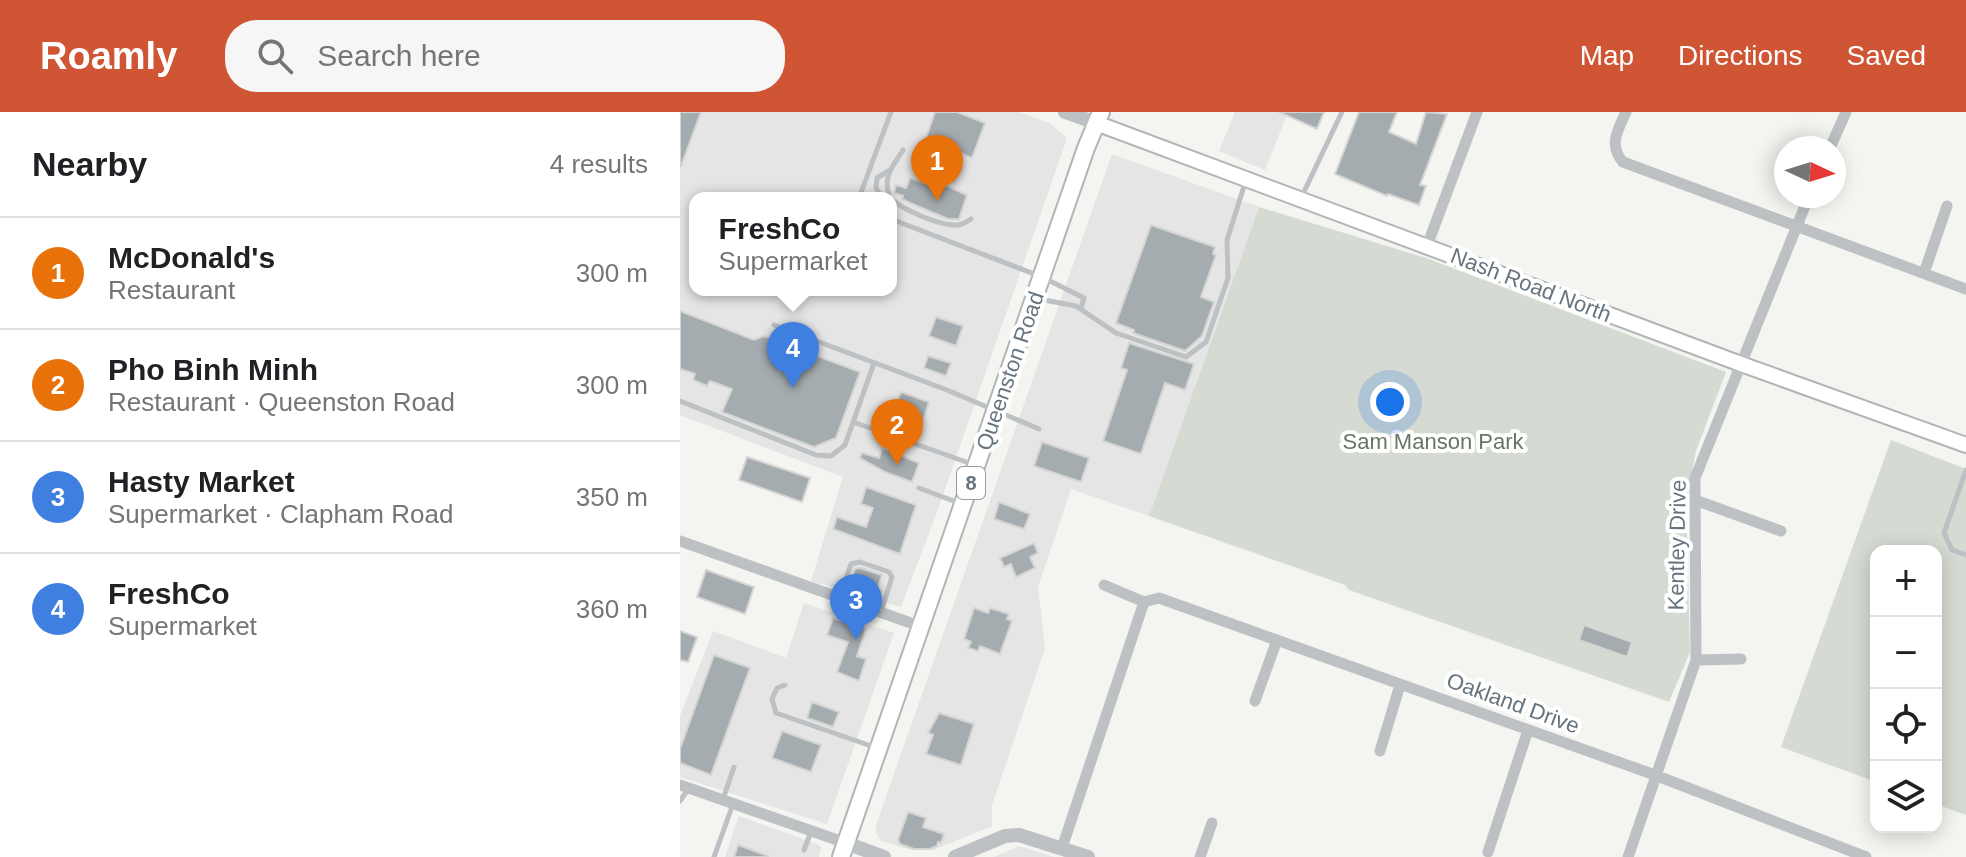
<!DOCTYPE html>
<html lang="en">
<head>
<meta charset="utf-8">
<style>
  :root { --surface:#fff; --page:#f6f6f6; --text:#202124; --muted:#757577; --line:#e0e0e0; --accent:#d05535 }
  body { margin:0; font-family:Helvetica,sans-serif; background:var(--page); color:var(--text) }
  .controls { position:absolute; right:24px; bottom:24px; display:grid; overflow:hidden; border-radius:16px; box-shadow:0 4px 20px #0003 }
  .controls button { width:72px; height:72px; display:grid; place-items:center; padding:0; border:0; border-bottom:2px solid var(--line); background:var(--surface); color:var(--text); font:40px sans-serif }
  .compass { position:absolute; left:1094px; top:24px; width:72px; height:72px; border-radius:50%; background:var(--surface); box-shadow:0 4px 20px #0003; rotate:94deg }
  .you { position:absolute; left:710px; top:290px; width:28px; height:28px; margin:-20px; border:6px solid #fff; border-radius:50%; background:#1a73e8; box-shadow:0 0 0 12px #1a73e833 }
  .badge { display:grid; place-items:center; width:52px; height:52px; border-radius:50%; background:var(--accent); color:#fff; font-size:26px; font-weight:700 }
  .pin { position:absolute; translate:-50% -66px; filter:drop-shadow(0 2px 4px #0008) }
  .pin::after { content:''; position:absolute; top:42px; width:28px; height:24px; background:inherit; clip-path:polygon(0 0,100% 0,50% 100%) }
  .popup { position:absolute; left:9px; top:80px; width:208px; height:104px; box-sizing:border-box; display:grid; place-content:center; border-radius:16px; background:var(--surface); filter:drop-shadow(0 2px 6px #0005); font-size:26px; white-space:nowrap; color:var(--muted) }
  .popup b { font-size:30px; color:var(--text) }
  .popup::after { content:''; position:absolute; left:50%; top:100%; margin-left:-16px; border:16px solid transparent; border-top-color:var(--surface) }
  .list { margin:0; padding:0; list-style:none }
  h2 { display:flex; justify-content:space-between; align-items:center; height:104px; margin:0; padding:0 32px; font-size:34px }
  h2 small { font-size:26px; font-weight:400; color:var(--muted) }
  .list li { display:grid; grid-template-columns:52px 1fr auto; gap:24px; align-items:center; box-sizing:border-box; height:112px; padding:0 32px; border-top:2px solid var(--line) }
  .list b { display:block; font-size:30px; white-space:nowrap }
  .list p { margin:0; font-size:26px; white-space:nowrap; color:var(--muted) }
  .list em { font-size:26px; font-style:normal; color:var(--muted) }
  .icon { flex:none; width:44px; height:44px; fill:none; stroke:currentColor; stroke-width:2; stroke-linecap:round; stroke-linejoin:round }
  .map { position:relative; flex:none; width:1286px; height:745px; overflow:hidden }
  header { display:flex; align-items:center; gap:48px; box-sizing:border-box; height:112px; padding:0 40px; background:var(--accent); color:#fff }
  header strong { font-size:38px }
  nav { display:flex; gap:44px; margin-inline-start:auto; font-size:28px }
  .search { width:560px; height:72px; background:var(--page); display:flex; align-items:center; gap:20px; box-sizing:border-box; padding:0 28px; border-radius:32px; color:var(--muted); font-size:30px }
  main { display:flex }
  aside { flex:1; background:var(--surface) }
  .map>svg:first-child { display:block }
  .built { fill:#e4e5e4; fill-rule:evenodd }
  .green { fill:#d5dad2 }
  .building { fill:#a5acb0; stroke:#d5d5d3; stroke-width:2 }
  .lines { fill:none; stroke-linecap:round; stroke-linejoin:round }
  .secondary-casing { stroke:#b0b5b8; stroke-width:18 }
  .primary-casing { stroke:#b1b5b8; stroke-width:20 }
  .service { stroke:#bdc1c4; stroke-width:5 }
  .minor { stroke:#bdc1c4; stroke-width:11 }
  .tertiary { stroke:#bdc1c4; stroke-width:14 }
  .secondary { stroke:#fff; stroke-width:14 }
  .primary { stroke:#fff; stroke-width:16 }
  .labels { text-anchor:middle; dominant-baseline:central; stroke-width:8; stroke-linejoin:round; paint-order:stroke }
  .shield { fill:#fff; stroke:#949ea5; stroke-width:2 }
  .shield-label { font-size:20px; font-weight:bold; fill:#66747e }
  .street-label { font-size:22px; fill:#66747e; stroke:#fff }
  .park-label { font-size:22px; fill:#687664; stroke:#fff }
</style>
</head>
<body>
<header>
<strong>Roamly</strong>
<div class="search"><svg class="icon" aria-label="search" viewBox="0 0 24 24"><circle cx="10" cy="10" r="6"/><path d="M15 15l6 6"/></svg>Search here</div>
<nav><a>Map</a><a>Directions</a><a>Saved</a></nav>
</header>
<main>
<aside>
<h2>Nearby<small>4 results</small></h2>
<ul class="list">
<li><span class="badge" style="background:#e8710a">1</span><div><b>McDonald's</b><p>Restaurant</p></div><em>300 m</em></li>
<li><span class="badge" style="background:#e8710a">2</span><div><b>Pho Binh Minh</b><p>Restaurant · Queenston Road</p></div><em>300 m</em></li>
<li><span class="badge" style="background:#3f7fe0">3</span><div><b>Hasty Market</b><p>Supermarket · Clapham Road</p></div><em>350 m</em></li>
<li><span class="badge" style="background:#3f7fe0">4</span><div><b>FreshCo</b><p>Supermarket</p></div><em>360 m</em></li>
</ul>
</aside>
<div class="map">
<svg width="1286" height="745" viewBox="0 0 1286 745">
  <rect width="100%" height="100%" fill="#f4f4f1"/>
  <path class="built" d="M0 0H339L369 11 386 25 385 32 257 400 221 495 131 469 163 365 0 303ZM15 86H211V178H15Z
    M555 0H608L585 58 539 39Z
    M432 42 579 95 469 404 391 377 358 475 365 536 312 693V714L254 738H232L201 729 196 720V713Z
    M124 491 214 521 147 712 0 665V604L33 519 106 546Z
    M59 704 139 733 141 737 139 745H45Z
    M339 734 374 745H314Z"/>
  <path class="green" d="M579 95 746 146 1046 260 1016 339 1006 390 1010 540 989 590 669 478 665 473 469 404Z
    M1211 328 1286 357V703L1256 692V439H1196V670L1101 635Z"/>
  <path class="building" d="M0 0H21L1 54H0Z
    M255 0H277L305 11 292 46 246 26Z
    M599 0H644L637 17Z
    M679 0H717L709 20 736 32 746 0 767 2 740 73 746 74 739 93 708 82 707 84 655 62Z
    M230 66 256 75 257 71 263 72 287 83 279 107H268L230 91 222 87 223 84 214 81 216 73 226 76Z
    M471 113 535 135 533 142 536 143 521 185 534 190 522 224 505 239 453 221 454 218 436 211Z
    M0 199 74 228 84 224 180 260 156 326 134 335 42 300 52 277 30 269 27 274 13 268 15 262 0 257Z
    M256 205 283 214 276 234 249 224Z
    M449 231 514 252 505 278 485 271 461 342 423 329 447 258 441 256Z
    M248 244 271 251 266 264 244 256Z
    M221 280 249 290 241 315 212 303Z
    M362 330 409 346 401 370 354 354Z
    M202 336 239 351 232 370 205 360 180 346 182 341 199 346Z
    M67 345 130 366 122 390 59 368Z
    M186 375 236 393 220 442 153 417 157 405 186 415 193 396 181 392Z
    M319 390 350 402 344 417 314 407Z
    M354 431 358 441 350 445 355 456 336 465 331 452 324 455 320 446Z
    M180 456 202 463 195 485 169 476 175 457Z
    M26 458 74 475 65 502 17 485Z
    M294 496 308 501 310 496 329 502 327 507 332 509 320 542 300 534 298 539 288 536 291 530 284 527Z
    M153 506 186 517 177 544 186 547 179 569 157 560 168 530 147 523Z
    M904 513 952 530 947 545 899 528Z
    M0 519 17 525 8 550 0 548Z
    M34 543 70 556 31 663 0 651V637Z
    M132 590 159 600 153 615 127 606Z
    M259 601 294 612 281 653 246 642 253 623 248 621Z
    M102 619 141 633 131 660 92 646Z
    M228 700 246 706 243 715 264 722 261 731 258 730 257 734 250 737H234L220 732 218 728Z
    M58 733 88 744V745H54Z"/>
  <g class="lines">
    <g class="secondary-casing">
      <path id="secondary" d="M416 11 1061 252 1286 333"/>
    </g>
    <g class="primary-casing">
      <path id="primary" d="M161 745 406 36 421 0"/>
    </g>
    <path class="service" d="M179 86 211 0
      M209 86 199 81 196 76 197 66 210 58
      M210 86C202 65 212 56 223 38
      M621 86 662 0
      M211 87C224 98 256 112 273 113 280 114 285 111 291 107
      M211 107 362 165 404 186 401 196
      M359 187 396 194 436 221 506 245 526 230 548 166 547 128 566 68
      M94 213 267 278 359 317
      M0 289 136 343 151 344 165 333 194 251
      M173 310 292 352
      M1286 358 1264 421 1272 438 1286 443
      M239 376 279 391
      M159 486 171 452 180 450 209 460 212 465 201 500
      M105 573 97 576 92 587 96 601 197 636
      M43 687 54 655
      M0 689 9 676
      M124 738 131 720
      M34 745 53 692"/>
    <path class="minor" d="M946 0C938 18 928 33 943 50L1286 177
      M1150 36 1166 0
      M747 134 797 0
      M1244 161 1267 94
      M1015 388 1101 419
      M0 429 242 515
      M424 473 464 490
      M1016 548 1061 547
      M575 589 597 528
      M700 639 720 573
      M0 673 166 731
      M382 736 464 490 479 486 975 663 1186 745
      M808 740 848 618
      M520 745 532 711
      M948 745 1016 548 1015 366 1129 84"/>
    <path class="tertiary" d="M385 0 416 11
      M166 731 204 745
      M275 745 325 724 339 723 408 745"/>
    <use href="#secondary" class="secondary"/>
    <use href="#primary" class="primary"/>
  </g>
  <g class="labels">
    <rect class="shield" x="277" y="355" width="28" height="32" rx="6"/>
    <g class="shield-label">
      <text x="291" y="371">8</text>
    </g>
    <g class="street-label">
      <text transform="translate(851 173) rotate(21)">Nash Road North</text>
      <text transform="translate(330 259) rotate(-71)">Queenston Road</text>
      <text transform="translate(997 433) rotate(-89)">Kentley Drive</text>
      <text transform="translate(833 591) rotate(20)">Oakland Drive</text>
    </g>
    <g class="park-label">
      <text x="753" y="329">Sam Manson Park</text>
    </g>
  </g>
</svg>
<div class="controls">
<button>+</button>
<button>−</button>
<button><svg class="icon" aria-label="locate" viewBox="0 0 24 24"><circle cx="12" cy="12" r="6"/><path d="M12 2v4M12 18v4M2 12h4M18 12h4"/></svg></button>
<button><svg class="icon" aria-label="layers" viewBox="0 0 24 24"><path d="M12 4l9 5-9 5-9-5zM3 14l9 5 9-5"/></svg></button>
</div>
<svg class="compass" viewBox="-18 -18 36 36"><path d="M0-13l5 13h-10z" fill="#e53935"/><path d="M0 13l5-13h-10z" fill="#757577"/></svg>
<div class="you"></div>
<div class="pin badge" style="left:257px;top:89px;background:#e8710a">1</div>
<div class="pin badge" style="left:217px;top:353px;background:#e8710a">2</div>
<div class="pin badge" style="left:176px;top:528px;background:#3f7fe0">3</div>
<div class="pin badge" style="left:113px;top:276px;background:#3f7fe0">4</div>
<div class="popup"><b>FreshCo</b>Supermarket</div>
</div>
</main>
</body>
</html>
